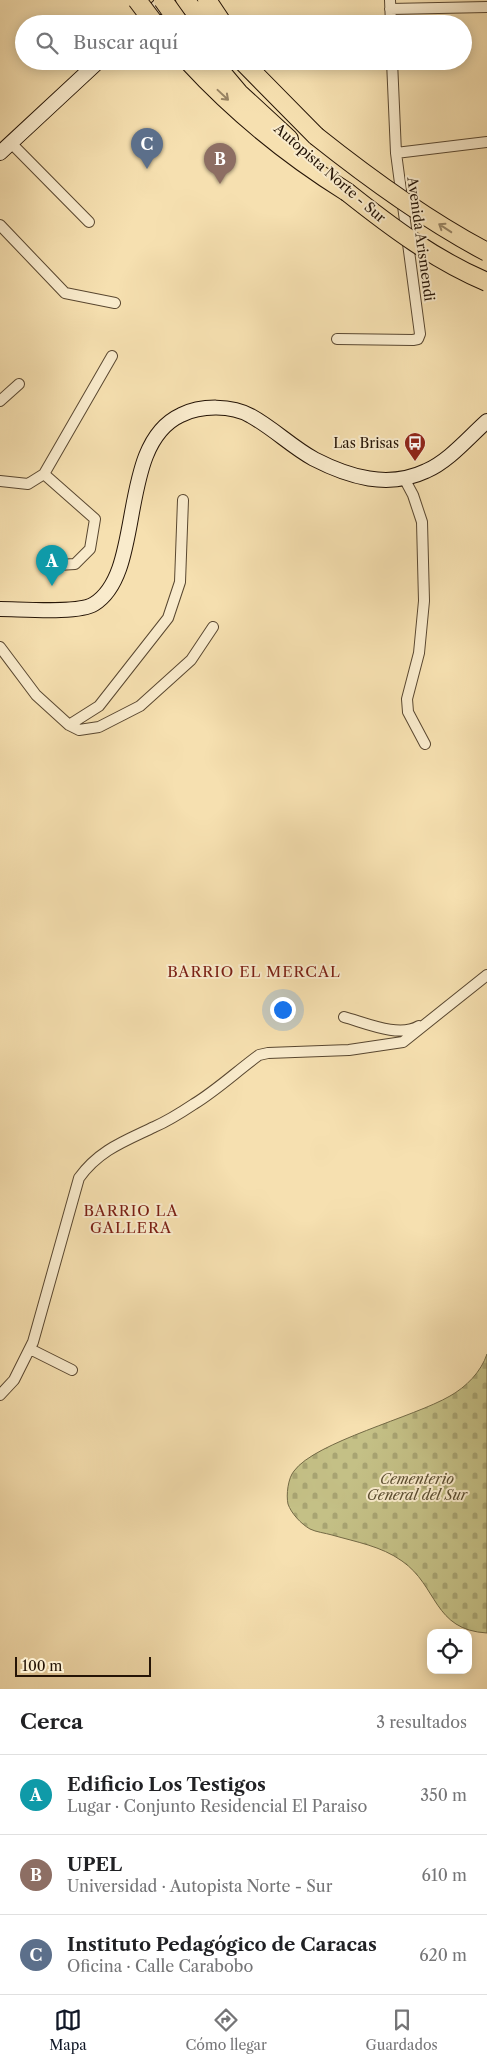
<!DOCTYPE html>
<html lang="es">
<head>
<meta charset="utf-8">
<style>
  :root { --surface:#fff; --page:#f6f6f6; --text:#202124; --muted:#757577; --line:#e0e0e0; --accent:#111827 }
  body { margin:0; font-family:"Libre Caslon Text",serif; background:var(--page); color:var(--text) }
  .controls { position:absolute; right:15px; bottom:15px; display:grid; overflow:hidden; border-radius:10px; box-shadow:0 2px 12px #0003 }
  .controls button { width:45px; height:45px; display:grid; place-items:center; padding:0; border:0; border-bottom:1px solid var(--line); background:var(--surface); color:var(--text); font:25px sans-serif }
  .scale { position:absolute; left:15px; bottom:12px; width:136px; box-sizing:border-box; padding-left:5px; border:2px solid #251406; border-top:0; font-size:14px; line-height:18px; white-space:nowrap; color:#251406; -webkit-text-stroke:4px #f9ebcc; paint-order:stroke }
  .you { position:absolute; left:282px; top:1009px; width:18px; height:18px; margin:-12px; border:4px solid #fff; border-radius:50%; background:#1a73e8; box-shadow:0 0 0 8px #1a73e833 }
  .badge { display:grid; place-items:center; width:32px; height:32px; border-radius:50%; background:var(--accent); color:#fff; font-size:16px; font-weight:700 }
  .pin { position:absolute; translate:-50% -41px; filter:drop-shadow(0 1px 2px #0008) }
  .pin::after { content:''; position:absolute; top:26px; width:18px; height:15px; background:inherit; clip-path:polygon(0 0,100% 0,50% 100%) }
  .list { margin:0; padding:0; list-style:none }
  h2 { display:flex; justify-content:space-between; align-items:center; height:65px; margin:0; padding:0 20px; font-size:21px }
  h2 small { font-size:16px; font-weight:400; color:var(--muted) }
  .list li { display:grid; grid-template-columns:32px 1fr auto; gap:15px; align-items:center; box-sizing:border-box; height:80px; padding:0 20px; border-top:1px solid var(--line) }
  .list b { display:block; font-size:19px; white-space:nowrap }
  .list p { margin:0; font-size:16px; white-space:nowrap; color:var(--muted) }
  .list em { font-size:16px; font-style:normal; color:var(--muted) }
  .icon { flex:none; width:28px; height:28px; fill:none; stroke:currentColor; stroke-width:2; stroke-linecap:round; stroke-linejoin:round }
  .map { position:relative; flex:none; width:487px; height:1689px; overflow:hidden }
  .search { position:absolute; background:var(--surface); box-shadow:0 2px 12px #0003; left:15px; right:15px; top:15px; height:55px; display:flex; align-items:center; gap:12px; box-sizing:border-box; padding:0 18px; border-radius:28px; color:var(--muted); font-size:19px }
  .sheet { height:305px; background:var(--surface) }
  nav { display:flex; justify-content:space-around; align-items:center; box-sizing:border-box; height:70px; border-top:1px solid var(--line); background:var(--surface); font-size:14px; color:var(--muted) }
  nav a { display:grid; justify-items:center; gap:2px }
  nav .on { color:var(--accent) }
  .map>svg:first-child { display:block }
  .cemetery { fill:url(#cemetery-stones); stroke:#746a46 }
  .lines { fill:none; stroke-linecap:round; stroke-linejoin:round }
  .street-casing { stroke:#594730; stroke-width:12 }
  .secondary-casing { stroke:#251406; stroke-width:16 }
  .highway-casing { stroke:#251406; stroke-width:20 }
  .street { stroke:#f9ebcc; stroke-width:10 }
  .secondary { stroke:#f9ebcc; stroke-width:14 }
  .highway { stroke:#f6e0b0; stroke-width:18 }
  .highway-bridge-casing { stroke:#251406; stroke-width:20; stroke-linecap:butt }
  .highway-bridge { stroke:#f6e0b0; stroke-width:18 }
  .oneway { stroke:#988464 }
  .labels { text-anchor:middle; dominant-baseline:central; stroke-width:4; stroke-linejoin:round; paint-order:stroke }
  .street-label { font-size:14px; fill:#251406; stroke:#f9ebcc }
  .poi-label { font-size:14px; fill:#251406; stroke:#f9ebcc; text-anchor:end }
  .park-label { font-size:14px; font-style:italic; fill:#5d5033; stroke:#f9ebcc }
  .neighbourhood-label { font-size:15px; letter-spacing:1px; fill:#7a1f14; stroke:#f9ebcc }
</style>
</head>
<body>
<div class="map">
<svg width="487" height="1689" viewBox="0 0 487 1689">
  <defs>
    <pattern id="cemetery-stones" width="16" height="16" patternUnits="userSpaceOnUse" patternTransform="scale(1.25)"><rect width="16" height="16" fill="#c4c086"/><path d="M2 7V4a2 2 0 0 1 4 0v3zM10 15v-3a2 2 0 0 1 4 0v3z" fill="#a8a472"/></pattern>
  </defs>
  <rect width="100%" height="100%" fill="#f6e0b0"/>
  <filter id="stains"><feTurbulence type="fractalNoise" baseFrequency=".004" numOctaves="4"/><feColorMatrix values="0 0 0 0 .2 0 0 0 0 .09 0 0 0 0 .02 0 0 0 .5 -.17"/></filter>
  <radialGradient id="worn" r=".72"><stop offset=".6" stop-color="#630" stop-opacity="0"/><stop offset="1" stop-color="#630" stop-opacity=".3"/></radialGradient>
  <path class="cemetery" d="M487 1354V1633C433 1630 438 1586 402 1561 381 1546 356 1542 332 1535 325 1533 316 1532 310 1529 301 1524 291 1513 288 1504 286 1495 288 1478 294 1471 315 1442 414 1417 450 1396 466 1387 481 1372 487 1354Z"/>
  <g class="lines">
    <g class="street-casing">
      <path id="street" d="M390 0 391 24
        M390 9 487 7
        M11 143 89 222
        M396 153 487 142
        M0 225 65 293 115 303
        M337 339 413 340 418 339 420 334 396 153 392 61
        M0 401 19 384
        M44 474 95 519 90 549 75 564 58 565
        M405 480 413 495 422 522 424 601 419 653 407 699 408 712 425 744
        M0 481 28 484 44 474 112 356
        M0 647 36 695 69 725 79 730 99 727 140 706 191 660 213 627
        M69 725 99 706 168 618 180 582 183 500
        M344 1017C366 1023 399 1038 419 1026
        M30 1349 72 1370
        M0 1395 14 1380 33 1342 79 1178C99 1150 125 1141 154 1127 168 1121 182 1112 194 1104 217 1090 237 1071 259 1055L268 1053 349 1050 403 1042 487 975"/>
    </g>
    <g class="secondary-casing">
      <path id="secondary" d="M140 24 165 0
        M0 153 99 61
        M0 609C21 609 78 614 94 604 146 572 116 445 181 415 201 405 232 405 251 416 273 428 292 447 314 459 349 477 388 489 426 471 449 461 468 438 487 421"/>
    </g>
    <g class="highway-casing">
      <path id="highway" d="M185 0 205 24
        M207 0 223 24
        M188 61C235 112 289 156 347 192
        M212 61 239 93 289 139
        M242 61 316 136"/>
    </g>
    <use href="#street" class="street"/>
    <use href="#secondary" class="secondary"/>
    <use href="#highway" class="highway"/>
    <g class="highway-bridge-casing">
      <path id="highway-bridge" d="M137 0 155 24
        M163 0 180 24
        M316 136C370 179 426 220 487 252
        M347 192C391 227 435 260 487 282"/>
    </g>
    <use href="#highway-bridge" class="highway-bridge"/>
  </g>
  <defs><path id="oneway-shaft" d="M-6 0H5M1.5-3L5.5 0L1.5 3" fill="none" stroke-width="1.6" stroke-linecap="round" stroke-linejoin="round" transform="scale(1.25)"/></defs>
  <g class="oneway">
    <use href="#oneway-shaft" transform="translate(223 95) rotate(43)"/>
    <use href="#oneway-shaft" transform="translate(445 228) rotate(-147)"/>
  </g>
  <defs>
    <g id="bus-pin" transform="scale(1.125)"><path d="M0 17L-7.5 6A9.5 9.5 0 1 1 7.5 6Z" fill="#8f2418" stroke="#f9ebcc"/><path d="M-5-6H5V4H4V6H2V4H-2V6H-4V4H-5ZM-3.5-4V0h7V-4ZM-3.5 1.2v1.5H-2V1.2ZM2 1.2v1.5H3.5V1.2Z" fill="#fff"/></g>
  </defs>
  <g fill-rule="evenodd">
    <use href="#bus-pin" x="415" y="443"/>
  </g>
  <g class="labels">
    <g class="street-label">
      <text transform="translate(330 173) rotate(41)">Autopista Norte - Sur</text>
      <text transform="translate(421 239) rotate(82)">Avenida Arismendi</text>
    </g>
    <g class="poi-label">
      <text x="399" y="443">Las Brisas</text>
    </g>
    <g class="park-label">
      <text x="417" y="1479">Cementerio<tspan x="417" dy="16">General del Sur</tspan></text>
    </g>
    <g class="neighbourhood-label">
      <text x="254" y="971">BARRIO EL MERCAL</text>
      <text x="131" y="1210">BARRIO LA<tspan x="131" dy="17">GALLERA</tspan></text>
    </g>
  </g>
  <rect width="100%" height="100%" filter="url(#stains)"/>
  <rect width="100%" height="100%" fill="url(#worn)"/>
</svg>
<div class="controls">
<button><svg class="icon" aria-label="locate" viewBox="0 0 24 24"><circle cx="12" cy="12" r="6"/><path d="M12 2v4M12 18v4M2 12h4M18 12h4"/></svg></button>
</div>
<div class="scale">100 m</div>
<div class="you"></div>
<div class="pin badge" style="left:52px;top:586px;background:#0f9aa8">A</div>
<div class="pin badge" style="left:220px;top:184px;background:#8d6e63">B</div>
<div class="pin badge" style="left:147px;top:169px;background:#5c6f8a">C</div>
<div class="search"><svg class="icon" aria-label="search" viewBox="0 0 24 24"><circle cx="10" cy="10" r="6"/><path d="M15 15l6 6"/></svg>Buscar aquí</div>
</div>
<section class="sheet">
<h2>Cerca<small>3 resultados</small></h2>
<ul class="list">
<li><span class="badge" style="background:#0f9aa8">A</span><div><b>Edificio Los Testigos</b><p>Lugar · Conjunto Residencial El Paraiso</p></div><em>350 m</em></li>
<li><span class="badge" style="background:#8d6e63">B</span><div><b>UPEL</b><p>Universidad · Autopista Norte - Sur</p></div><em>610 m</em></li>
<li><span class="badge" style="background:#5c6f8a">C</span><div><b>Instituto Pedagógico de Caracas</b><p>Oficina · Calle Carabobo</p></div><em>620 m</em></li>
</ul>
</section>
<nav>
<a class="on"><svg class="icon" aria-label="map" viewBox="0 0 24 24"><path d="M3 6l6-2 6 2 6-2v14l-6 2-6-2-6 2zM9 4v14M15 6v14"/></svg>Mapa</a>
<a><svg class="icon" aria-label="directions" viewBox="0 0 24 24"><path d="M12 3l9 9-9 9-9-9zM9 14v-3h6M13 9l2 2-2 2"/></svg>Cómo llegar</a>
<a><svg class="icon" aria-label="saved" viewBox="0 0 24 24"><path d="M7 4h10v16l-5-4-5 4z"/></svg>Guardados</a>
</nav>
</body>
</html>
